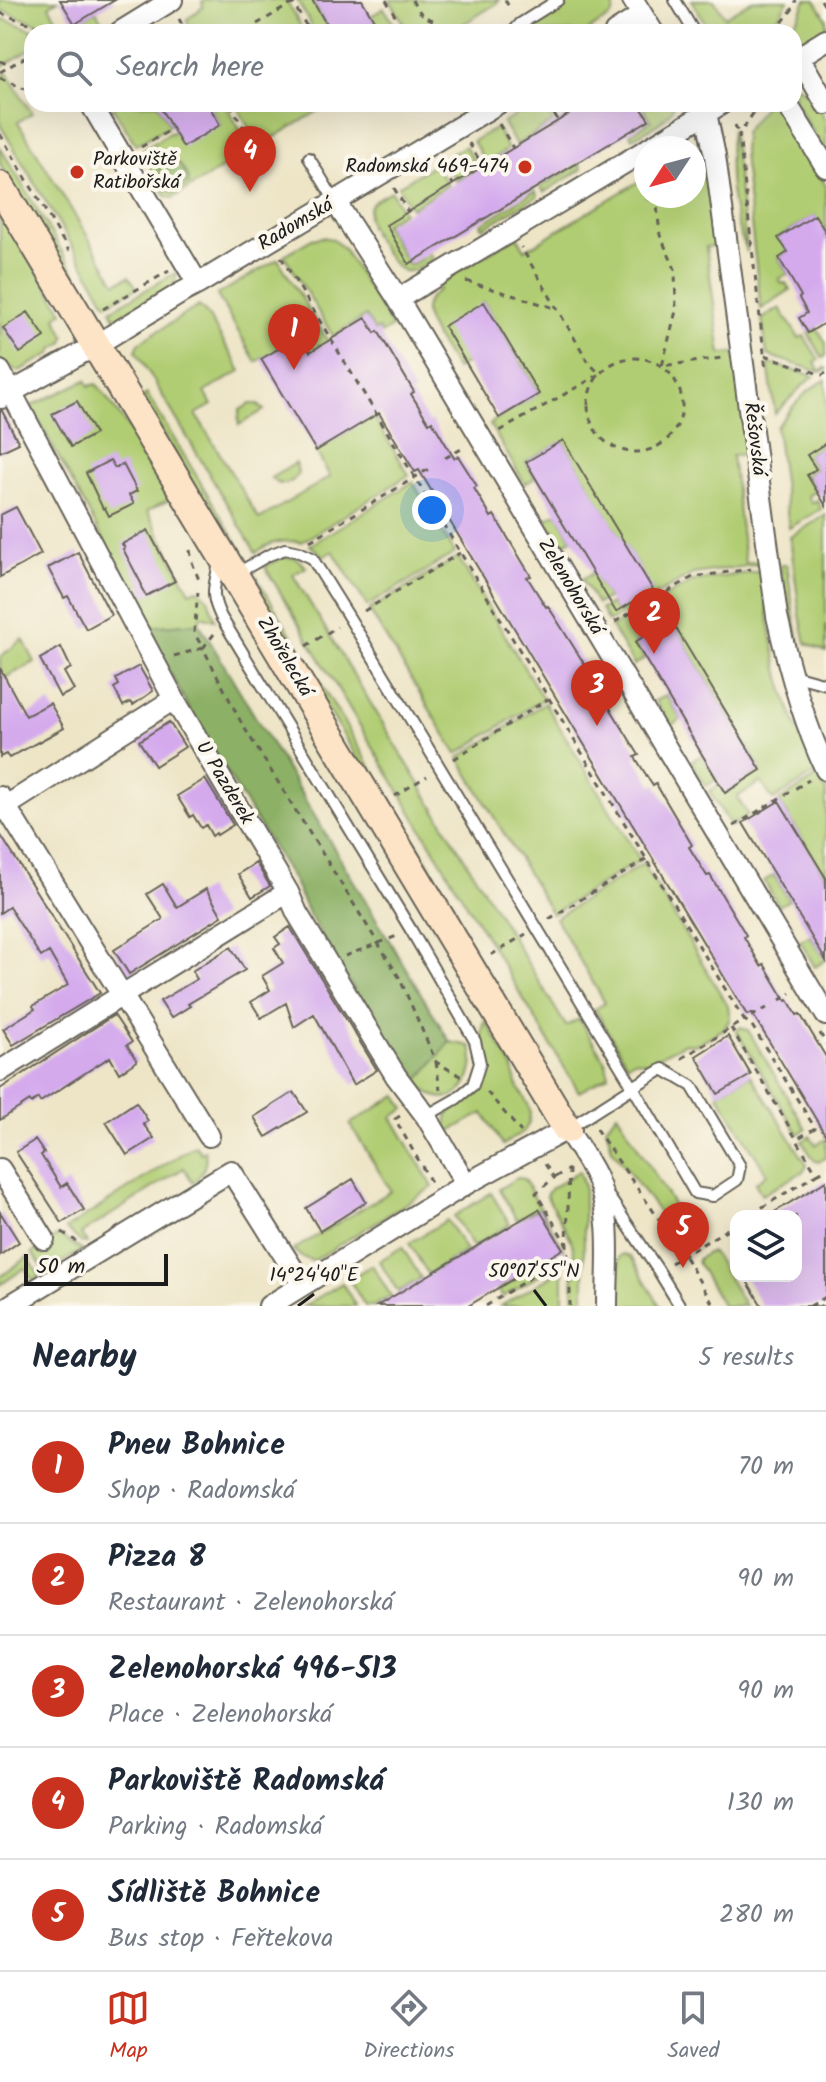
<!DOCTYPE html>
<html lang="en">
<head>
<meta charset="utf-8">
<style>
  :root { --surface:#fff; --page:#f6f6f7; --text:#1f2937; --muted:#747a83; --line:#e0e1e3; --accent:#c8321e }
  body { margin:0; font-family:Kalam,sans-serif; background:var(--page); color:var(--text) }
  .controls { position:absolute; right:24px; bottom:24px; display:grid; overflow:hidden; border-radius:16px; box-shadow:0 8px 32px #0002 }
  .controls button { width:72px; height:72px; display:grid; place-items:center; padding:0; border:0; border-bottom:2px solid var(--line); background:var(--surface); color:var(--text); font:40px sans-serif }
  .compass { position:absolute; left:634px; top:136px; width:72px; height:72px; border-radius:50%; background:var(--surface); box-shadow:0 8px 32px #0002; rotate:234deg }
  .scale { position:absolute; left:24px; bottom:20px; width:144px; box-sizing:border-box; padding-left:8px; border:4px solid #1c1c1c; border-top:0; font-size:22px; line-height:28px; white-space:nowrap; color:#1c1c1c; -webkit-text-stroke:6px #fbf7ec; paint-order:stroke }
  .you { position:absolute; left:432px; top:510px; width:28px; height:28px; margin:-20px; border:6px solid #fff; border-radius:50%; background:#1a73e8; box-shadow:0 0 0 12px #1a73e833 }
  .badge { display:grid; place-items:center; width:52px; height:52px; border-radius:50%; background:var(--accent); color:#fff; font-size:26px; font-weight:700 }
  .pin { position:absolute; translate:-50% -66px; filter:drop-shadow(0 2px 4px #0008) }
  .pin::after { content:''; position:absolute; top:42px; width:28px; height:24px; background:inherit; clip-path:polygon(0 0,100% 0,50% 100%) }
  .list { margin:0; padding:0; list-style:none }
  h2 { display:flex; justify-content:space-between; align-items:center; height:104px; margin:0; padding:0 32px; font-size:34px }
  h2 small { font-size:26px; font-weight:400; color:var(--muted) }
  .list li { display:grid; grid-template-columns:52px 1fr auto; gap:24px; align-items:center; box-sizing:border-box; height:112px; padding:0 32px; border-top:2px solid var(--line) }
  .list b { display:block; font-size:30px; white-space:nowrap }
  .list p { margin:0; font-size:26px; white-space:nowrap; color:var(--muted) }
  .list em { font-size:26px; font-style:normal; color:var(--muted) }
  .icon { flex:none; width:44px; height:44px; fill:none; stroke:currentColor; stroke-width:2; stroke-linecap:round; stroke-linejoin:round }
  .map { position:relative; flex:none; width:826px; height:1306px; overflow:hidden }
  .search { position:absolute; background:var(--surface); box-shadow:0 8px 32px #0002; left:24px; right:24px; top:24px; height:88px; display:flex; align-items:center; gap:20px; box-sizing:border-box; padding:0 28px; border-radius:24px; color:var(--muted); font-size:30px }
  .sheet { height:664px; background:var(--surface) }
  nav { display:flex; justify-content:space-around; align-items:center; box-sizing:border-box; height:112px; border-top:2px solid var(--line); background:var(--surface); font-size:22px; color:var(--muted) }
  nav a { display:grid; justify-items:center; gap:4px }
  nav .on { color:var(--accent) }
  .map>svg:first-child { display:block }
  .green { fill:#b1cd73; stroke:#667448; stroke-width:2 }
  .forest { fill:#8cb065; stroke:#546640; stroke-width:2 }
  .building { fill:#d4aaed }
  .lines { fill:none; stroke-linecap:round; stroke-linejoin:round }
  .lane-casing { stroke:#666258; stroke-width:14 }
  .street-casing { stroke:#666258; stroke-width:24 }
  .secondary-casing { stroke:#666258; stroke-width:32 }
  .path { stroke:#666258; stroke-width:3; stroke-dasharray:6 6; stroke-linecap:butt }
  .lane { stroke:#fff; stroke-width:10 }
  .street { stroke:#fff; stroke-width:20 }
  .secondary { stroke:#fee4c6; stroke-width:28 }
  .ticks { fill:none; stroke:#1c1c1c; stroke-width:3 }
  .poi-dot { fill:#c8321e; stroke:#fbf7ec; stroke-width:3 }
  .labels { text-anchor:middle; dominant-baseline:central; stroke-width:8; stroke-linejoin:round; paint-order:stroke }
  .poi-label { font-size:20px; fill:#1c1c1c; stroke:#fbf7ec; text-anchor:start }
  .street-label { font-size:20px; fill:#1c1c1c; stroke:#fbf7ec }
  .ticks-label { font-size:20px; text-anchor:middle; fill:#1c1c1c; stroke:#fbf7ec; stroke-width:8; stroke-linejoin:round; paint-order:stroke }
</style>
</head>
<body>
<div class="map">
<svg width="826" height="1306" viewBox="0 0 826 1306">
  <rect width="100%" height="100%" fill="#fbf7ec"/>
  <filter id="ink" filterUnits="userSpaceOnUse"><feTurbulence type="fractalNoise" baseFrequency=".0125" numOctaves="2"/><feDisplacementMap in="SourceGraphic" scale="16" xChannelSelector="R" yChannelSelector="G"/><feConvolveMatrix kernelMatrix="1 2 1 2 8 2 1 2 1" color-interpolation-filters="sRGB"/></filter>
  <filter id="wash" filterUnits="userSpaceOnUse"><feTurbulence type="fractalNoise" baseFrequency=".006" numOctaves="4" result="noise"/><feDisplacementMap in="SourceGraphic" scale="32" xChannelSelector="R" yChannelSelector="G"/><feGaussianBlur stdDeviation="1.8" result="paint"/><feColorMatrix in="noise" values="0 0 0 0 0 0 0 0 0 0 0 0 0 0 0 0 0 1.4 0 .05"/><feComposite in="paint" operator="in"/></filter>
  <g filter="url(#wash)">
    <rect width="100%" height="100%" fill="#eee5c7"/>
    <path class="green" d="M0 0H58L49 6 63 29 58 31 0 10Z
      M206 0H286L304 32H193L186 20 203 7 202 2Z
      M297 0H312L331 32H315Z
      M390 0H499L496 4 450 32H409Z
      M570 0H614V11L611 16 586 32H531L527 26Z
      M692 0H714L725 17 753 0H788L779 16 765 32H710Z
      M806 0H815L826 18V29L794 49V32H787L799 16Z
      M384 8 399 32H380L371 16Z
      M96 11 107 30 104 32H80L75 24Z
      M0 18 39 32H32V48L0 68Z
      M7 73 32 113 18 122 116 283 129 276 137 288 107 304 0 125V77Z
      M794 84C808 91 824 109 826 126 826 135 826 144 826 153L794 101Z
      M117 104H158L170 125 136 145 113 108Z
      M219 104H225L250 147 249 152 173 198 166 196 140 152 169 133 220 125 211 109Z
      M235 104H330L263 144 257 141Z
      M535 104H542L553 122 516 145 503 123Z
      M641 104H674C668 122 648 129 633 138L630 134 651 121Z
      M769 104H777L826 186V240L815 216 779 237 788 252 779 258 788 274 779 279 782 284 786 283 790 290 761 309 743 154 744 132 764 106Z
      M496 128 508 149 486 163 473 141Z
      M732 129 747 252C731 217 726 167 732 129Z
      M686 141 701 149 706 154 722 245 706 247 721 354 735 353 748 453 732 456 745 563 761 561V564L693 574 608 622 601 609 611 604 616 612 652 590 563 441 526 462 535 478 525 484 490 425 494 421 539 393 484 303 467 363 456 369C448 355 425 326 425 311 425 301 432 295 439 290L437 284 517 236 525 250 646 177V196H694V148H664L677 142Z
      M465 146 478 167 456 181 443 159Z
      M0 147 89 297 82 301 2 168 0 163Z
      M435 164 448 185 411 208 398 186Z
      M580 164 582 169 544 192 541 187Z
      M391 191 403 212 384 224 409 266 430 254 433 259C424 264 414 273 404 271 393 269 374 236 369 225 367 220 367 212 370 206 374 199 384 195 391 191Z
      M535 191 538 196 483 228 481 224Z
      M0 208 63 312 56 317 65 336 63 343 53 349V353L19 371H16L11 367 7 369 0 359Z
      M322 237 332 239 343 248 392 327 381 334 379 329 375 331 366 316 333 336 284 255 312 239Z
      M278 259 409 475 302 542C284 540 270 541 256 553L136 351 139 343 143 340 199 306 207 314 241 371 205 392 212 405 196 414 259 519 330 477 316 451 355 427 301 336 256 362 217 295Z
      M177 272C175 300 140 311 118 323L111 310Z
      M780 308 799 338 804 336 819 360 815 363 820 371 826 368V370L820 372 767 355 762 319Z
      M817 328 826 343V356L823 358 808 333Z
      M768 363 814 376 801 387 775 414Z
      M86 380 89 386 96 384 100 388 129 429 171 499 147 511 190 592 198 589 208 598 215 620 201 616 199 623 146 627 142 616 144 615 31 406Z
      M826 380V443L807 455 816 469 807 475 816 490 808 496 812 503 817 500 821 509 789 528 776 427C791 409 804 390 826 380Z
      M147 394 245 556 237 553 230 546 142 397Z
      M250 404H257L264 410 239 425 238 420 240 410Z
      M296 463 298 473C292 485 280 488 271 478Z
      M413 482 455 553 367 606 333 551 324 556 310 545Z
      M557 513 572 539 561 545 546 519Z
      M826 515V652L806 643 800 615 790 537Z
      M283 557 296 558 306 567 293 575 566 1026 579 1019 605 1061 609 1075 579 1092 265 567Z
      M458 557 543 699 457 754 369 610Z
      M780 565H787L794 616 805 671 795 663 793 655Z
      M762 571C766 604 771 637 778 669 786 705 802 739 816 773L773 800 761 782 737 797 748 815 731 826 709 791 720 785 725 792 761 770 671 620 635 642 644 659 634 665 611 627 694 581Z
      M593 573 608 598 597 604 582 579Z
      M257 578 456 909 422 866 256 589Z
      M23 639 35 662 5 678 0 669V657Z
      M666 695 681 719 670 726 655 701Z
      M545 703 640 860 552 914 459 758Z
      M702 755 717 779 706 786 691 761Z
      M818 777 826 791V878L779 801Z
      M643 864 728 1006 730 1019 724 1029 695 1045 685 1043 648 1062 634 1060 627 1064 595 1009 605 1003 555 918Z
      M774 875 789 900 779 906 764 881Z
      M810 935 826 960 815 967 800 941Z
      M485 1020 512 1066 518 1087 528 1104 530 1113 529 1123 524 1131 503 1145 483 1113 447 1133V1116L473 1090 484 1066V1053L480 1041Z
      M741 1027 748 1030 806 1129 798 1134 736 1030Z
      M450 1042 471 1046C478 1066 465 1104 438 1097 429 1095 422 1088 417 1082Z
      M751 1075 807 1165 804 1171 762 1195 755 1183 767 1174 718 1094Z
      M397 1095 405 1109 392 1117 433 1187 313 1261 302 1257 293 1250 391 1191 350 1124Z
      M617 1113 693 1237 682 1244 612 1149 606 1127Z
      M810 1136 816 1145 826 1139V1158L818 1162 814 1160 802 1141Z
      M195 1145 201 1153 205 1150C207 1165 204 1172 193 1183L184 1168 81 1234 87 1243H82L66 1229Z
      M579 1171 584 1187V1306H573L574 1251 571 1240 546 1195 550 1189Z
      M517 1178 524 1179 564 1250 539 1208 517 1220 499 1189Z
      M491 1193 510 1224 473 1247 454 1216Z
      M447 1220 466 1251 428 1274 409 1243Z
      M58 1235 82 1250 46 1272 32 1253Z
      M402 1247 421 1278 398 1292 379 1261Z
      M709 1252 713 1253 745 1306H723L697 1262 699 1258Z
      M624 1254 631 1257 660 1306H620L619 1260 620 1256Z
      M28 1257 40 1276 33 1280 25 1268 0 1285V1277Z
      M372 1265 391 1296 374 1306H365L349 1279Z
      M537 1267 541 1274 503 1297 498 1290Z
      M563 1269V1306H501Z
      M342 1283 356 1306H304Z"/>
    <path class="forest" d="M171 157 178 162 188 176 189 183 174 193 164 189 156 176 160 163Z
      M199 623 450 1042 417 1082 411 1074 406 1077 307 911 294 882 198 726 146 627Z"/>
    <g id="blocks">
      <path class="building" d="M60 0H115L75 24Z
        M312 0H362L381 32H331Z
        M158 104H208L220 125 183 147Z
        M586 104H639L649 120 409 264 386 225Z
        M815 215 826 233V322L808 333 799 318 807 313 799 298 801 296 779 258 788 252 778 238Z
        M484 302 539 394 499 418 444 326Z
        M28 312 45 337 20 353 3 328Z
        M366 318 375 333 378 331 414 392 411 394 429 423 432 421 454 458 458 456 477 486 474 488 491 517 494 515 531 576 527 577 546 607 548 606 585 665 582 667 599 696 602 695 639 755 635 757 653 786 656 784 692 845 689 847 707 876 710 875 746 935 744 937 761 966 764 964 786 1001 788 1000 797 1015 800 1014 826 1057V1136L752 1013 747 1015 419 470 415 472 379 413 316 451 261 359 300 336 310 352Z
        M77 401 95 434 71 447 52 414Z
        M0 411H2L19 443 0 452Z
        M563 440 653 590 616 612 526 462Z
        M826 443V506L807 475 816 469 807 455Z
        M110 460 115 468 123 464 137 491 129 495 134 504 109 516 105 508 103 509 86 473Z
        M16 507 41 554 0 577V515Z
        M148 530 175 581 146 596 141 587 142 585 123 549 125 548 122 544Z
        M78 552 111 615 86 629 68 596 64 598 48 568Z
        M671 620 761 770 725 793 635 642Z
        M61 647 71 668 64 672 74 690 60 697 40 659Z
        M139 666 153 691 133 705 131 702 123 706 114 688 119 685 116 679Z
        M0 668 26 716 50 703 64 728 9 758 6 754 0 757Z
        M169 722 185 747 155 766 139 741Z
        M205 779 233 825 217 835 216 833 212 836 206 825 201 828 193 815 190 817 177 796Z
        M779 801 826 878V961L743 823Z
        M0 834 100 993 13 1045 3 1029 35 1009 33 1006 68 985 49 952 41 957 9 907 0 913Z
        M256 863 270 886 252 897 238 874Z
        M163 884 177 907 206 889 222 916 129 974 114 950 163 919 147 894Z
        M290 927 377 1070 353 1085 314 1014 294 1027 286 1003 261 1018 251 1002 270 990 262 976 283 963 274 948 280 944 275 937Z
        M231 947 245 970 188 1004 190 1006 171 1018 160 1001 197 979 192 971Z
        M114 1015 132 1042 127 1045 137 1061 119 1073 110 1057 40 1102 38 1098 31 1103 30 1101 0 1120V1089Z
        M728 1036 751 1075 718 1094 696 1056Z
        M294 1092 307 1112 266 1137 254 1117Z
        M136 1102 148 1121 143 1124 154 1138 127 1155 106 1122Z
        M35 1140 44 1153 41 1155 61 1187 67 1183 84 1210 62 1223 16 1152Z
        M353 1179 366 1202 320 1231 306 1208Z
        M826 1181V1306H762L744 1276H796V1216H768Z
        M539 1209 563 1249 468 1306H377Z
        M0 1212 19 1242 0 1255Z"/>
    </g>
  </g>
  <g filter="url(#ink)">
    <use href="#blocks" fill-opacity="0" stroke="#666258" stroke-width="2"/>
    <g class="lines">
      <g class="lane-casing">
        <path id="lane" d="M675 0 694 32
          M513 32 520 24 558 0
          M309 158 335 201
          M219 562C215 588 209 592 221 617L411 930 475 1041 480 1063 473 1085 456 1099 426 1116
          M234 575 269 555 285 549 299 552 312 558 350 619 633 1087 569 1128
          M793 675 826 684
          M663 1069 692 1086 740 1166 737 1180 713 1196 695 1193 633 1087Z
          M609 1197 658 1270 680 1306"/>
      </g>
      <g class="street-casing">
        <path id="street" d="M633 0 653 32
          M120 32 172 0
          M615 32 642 15
          M799 57 826 104
          M794 60 826 40
          M91 104 198 284
          M700 104 706 113 715 156 777 616C789 670 803 721 826 770
          M787 104 826 167
          M649 148 721 104
          M335 201 398 299 826 1015
          M398 299 646 150
          M0 371 174 699 288 892 297 913 396 1076 426 1116 466 1184
          M1 398 96 345 181 293 198 284 497 104
          M0 797 209 1136
          M0 810 174 699
          M0 1071 288 892
          M0 1169 44 1239
          M9 1306 231 1171 303 1285
          M269 1306 466 1184 567 1129C577 1145 588 1160 596 1177 613 1213 607 1267 607 1306"/>
      </g>
      <g class="secondary-casing">
        <path id="secondary" d="M0 186 567 1129"/>
      </g>
      <path class="path" d="M291 0 310 32
        M386 0 405 32
        M412 0C418 13 425 17 437 22
        M505 0 511 10
        M821 0 826 8
        M0 13 53 32
        M179 19 186 32
        M257 24 293 3
        M775 32 794 7 796 0
        M0 61 11 66
        M0 72 32 53
        M0 78 27 90
        M230 104 258 152
        M548 104 558 121
        M761 104 756 109 739 135 766 370
        M209 106 212 104
        M499 124 513 148
        M735 125 739 135
        M0 134 69 251
        M469 143 483 166
        M141 147 172 129
        M438 161 453 184
        M394 188 408 212
        M656 196 660 235 675 269 676 311 662 366 722 358
        M281 257 744 1020 679 1060
        M466 281 558 309
        M103 309 169 271
        M765 355 822 375 826 373
        M588 405a47 47 0 1 1 94 0a47 47 0 1 1-94 0Z
        M500 431 600 374 589 363 521 247
        M445 458 465 447
        M310 541 432 467
        M190 550 192 562 199 580
        M364 611 460 553
        M615 622 693 577 751 569
        M214 634 203 648 242 724 399 977 436 1062 462 1077
        M306 646 337 627
        M174 656 203 648 194 633 198 592
        M454 759 548 699
        M395 796 427 776
        M734 826 809 780
        M549 919 647 859
        M491 955 526 934
        M345 956 397 936
        M780 1000 791 993
        M767 1008 744 1020 751 1024 815 1128 797 1139
        M731 1028 817 1174 748 1216
        M820 1033 826 1044
        M436 1062 440 1090
        M487 1092 521 1132
        M400 1116 395 1119 432 1184
        M596 1129 684 1255 714 1306
        M545 1164 554 1178 536 1193 567 1245
        M569 1169 567 1245 570 1291V1306
        M817 1174 826 1169
        M555 1177 569 1169
        M62 1232 76 1241
        M671 1263 736 1224
        M486 1306 567 1254
        M810 1306 826 1297"/>
      <use href="#lane" class="lane"/>
      <use href="#street" class="street"/>
      <use href="#secondary" class="secondary"/>
    </g>
  </g>
  <path class="ticks" d="M534 1290 546 1306M298 1306 314 1294"/>
  <g class="poi-dot">
    <circle cx="525" cy="167" r="8"/>
    <circle cx="77" cy="172" r="8"/>
  </g>
  <g class="labels">
    <g class="poi-label">
      <text x="93" y="160">Parkoviště<tspan x="93" dy="23">Ratibořská</tspan></text>
      <text x="509" y="167" text-anchor="end">Radomská 469-474</text>
    </g>
    <g class="street-label">
      <text transform="translate(296 225) rotate(-31)">Radomská</text>
      <text transform="translate(754 439) rotate(83)">Řešovská</text>
      <text transform="translate(570 587) rotate(59)">Zelenohorská</text>
      <text transform="translate(284 657) rotate(59)">Zhořelecká</text>
      <text transform="translate(224 783) rotate(59)">U Pazderek</text>
    </g>
  </g>
  <g class="ticks-label">
    <text x="534" y="1277">50°07'55"N</text>
    <text x="314" y="1281">14°24'40"E</text>
  </g>
</svg>
<div class="controls">
<button><svg class="icon" aria-label="layers" viewBox="0 0 24 24"><path d="M12 4l9 5-9 5-9-5zM3 14l9 5 9-5"/></svg></button>
</div>
<svg class="compass" viewBox="-18 -18 36 36"><path d="M0-13l5 13h-10z" fill="#e53935"/><path d="M0 13l5-13h-10z" fill="#747a83"/></svg>
<div class="scale">50 m</div>
<div class="you"></div>
<div class="pin badge" style="left:294px;top:370px">1</div>
<div class="pin badge" style="left:654px;top:654px">2</div>
<div class="pin badge" style="left:597px;top:726px">3</div>
<div class="pin badge" style="left:250px;top:192px">4</div>
<div class="pin badge" style="left:683px;top:1268px">5</div>
<div class="search"><svg class="icon" aria-label="search" viewBox="0 0 24 24"><circle cx="10" cy="10" r="6"/><path d="M15 15l6 6"/></svg>Search here</div>
</div>
<section class="sheet">
<h2>Nearby<small>5 results</small></h2>
<ul class="list">
<li><span class="badge">1</span><div><b>Pneu Bohnice</b><p>Shop · Radomská</p></div><em>70 m</em></li>
<li><span class="badge">2</span><div><b>Pizza 8</b><p>Restaurant · Zelenohorská</p></div><em>90 m</em></li>
<li><span class="badge">3</span><div><b>Zelenohorská 496-513</b><p>Place · Zelenohorská</p></div><em>90 m</em></li>
<li><span class="badge">4</span><div><b>Parkoviště Radomská</b><p>Parking · Radomská</p></div><em>130 m</em></li>
<li><span class="badge">5</span><div><b>Sídliště Bohnice</b><p>Bus stop · Feřtekova</p></div><em>280 m</em></li>
</ul>
</section>
<nav>
<a class="on"><svg class="icon" aria-label="map" viewBox="0 0 24 24"><path d="M3 6l6-2 6 2 6-2v14l-6 2-6-2-6 2zM9 4v14M15 6v14"/></svg>Map</a>
<a><svg class="icon" aria-label="directions" viewBox="0 0 24 24"><path d="M12 3l9 9-9 9-9-9zM9 14v-3h6M13 9l2 2-2 2"/></svg>Directions</a>
<a><svg class="icon" aria-label="saved" viewBox="0 0 24 24"><path d="M7 4h10v16l-5-4-5 4z"/></svg>Saved</a>
</nav>
</body>
</html>
